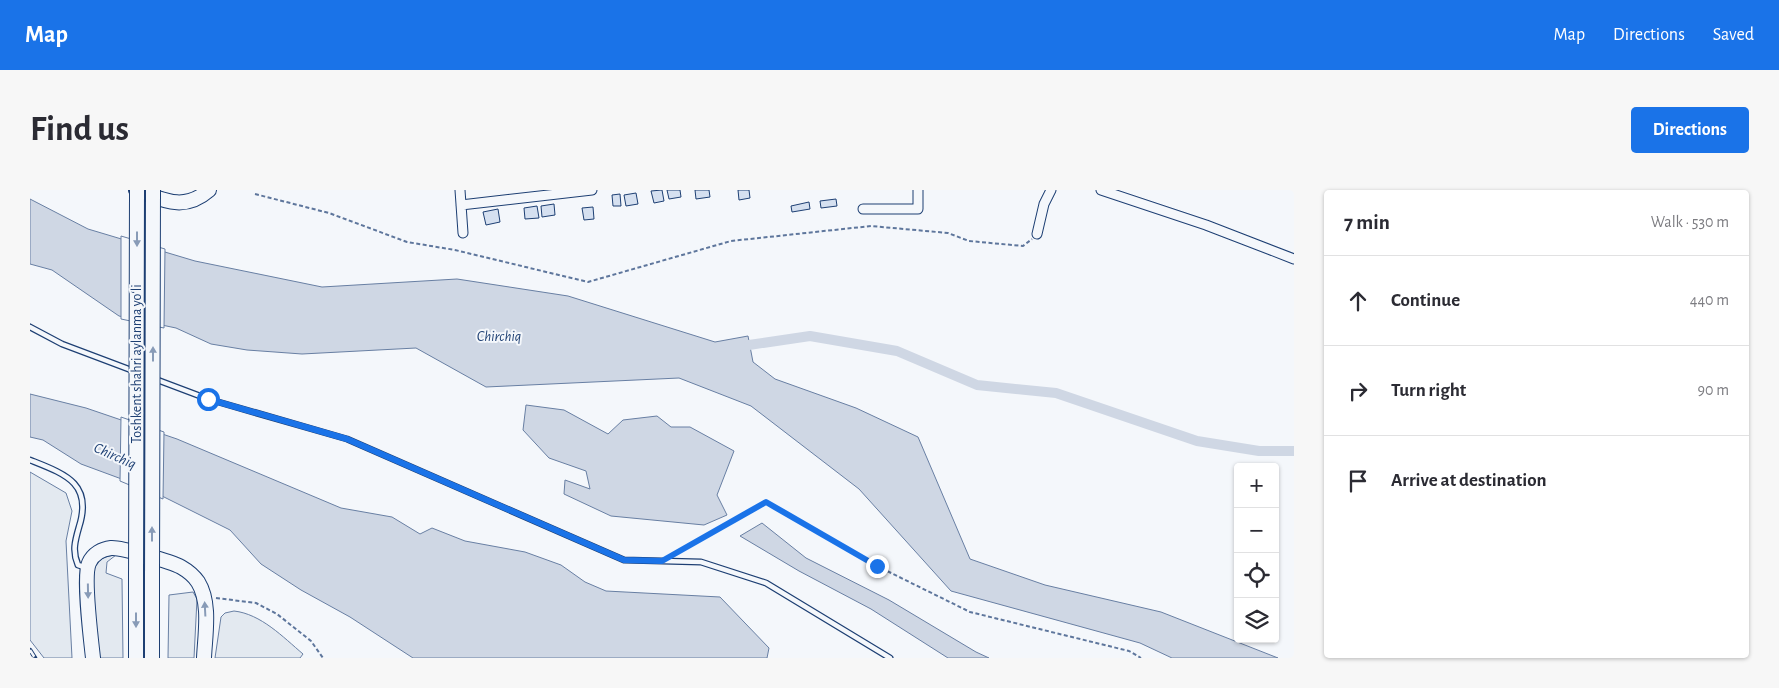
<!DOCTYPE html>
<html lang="en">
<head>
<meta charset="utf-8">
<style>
  :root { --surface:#fff; --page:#f7f7f7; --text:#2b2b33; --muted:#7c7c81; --line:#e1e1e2; --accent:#1a73e8 }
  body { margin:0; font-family:"Alegreya Sans",sans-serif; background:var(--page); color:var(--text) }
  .controls { position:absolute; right:15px; bottom:15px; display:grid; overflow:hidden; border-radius:5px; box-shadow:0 1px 4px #0004 }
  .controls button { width:45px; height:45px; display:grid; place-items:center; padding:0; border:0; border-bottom:1px solid var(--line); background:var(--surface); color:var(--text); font:25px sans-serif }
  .stop { position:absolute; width:15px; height:15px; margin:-11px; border:4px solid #1a73e8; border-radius:50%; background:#fff }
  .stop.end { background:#1a73e8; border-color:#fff; box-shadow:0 1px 5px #0008 }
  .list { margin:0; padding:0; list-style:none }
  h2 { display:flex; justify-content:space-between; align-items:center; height:65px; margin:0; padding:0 20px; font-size:21px }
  h2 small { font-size:16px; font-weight:400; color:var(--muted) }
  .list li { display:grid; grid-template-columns:32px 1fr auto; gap:15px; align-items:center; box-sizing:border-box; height:90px; padding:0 20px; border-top:1px solid var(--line) }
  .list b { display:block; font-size:19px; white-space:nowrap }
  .list em { font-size:16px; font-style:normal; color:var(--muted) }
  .icon { flex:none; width:28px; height:28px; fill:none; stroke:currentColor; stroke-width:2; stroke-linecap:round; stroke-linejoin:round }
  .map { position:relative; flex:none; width:1264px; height:468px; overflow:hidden; border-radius:5px }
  header { display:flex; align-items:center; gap:30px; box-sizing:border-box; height:70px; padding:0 25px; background:var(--accent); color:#fff }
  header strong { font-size:24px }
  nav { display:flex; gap:28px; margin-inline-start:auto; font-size:18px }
  .intro { display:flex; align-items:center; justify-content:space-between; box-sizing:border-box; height:120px; padding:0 30px }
  h1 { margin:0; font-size:35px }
  .button { padding:12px 22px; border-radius:5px; background:var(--accent); color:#fff; font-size:18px; font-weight:700 }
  main { display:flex; gap:30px; padding:0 30px }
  aside { flex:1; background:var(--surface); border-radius:5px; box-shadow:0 1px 4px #0004 }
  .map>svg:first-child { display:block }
  .green { fill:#e3e9f0; stroke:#687fa3 }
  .water { fill:#cfd7e4; stroke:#687fa3 }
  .pier { fill:#f4f7fb; stroke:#687fa3 }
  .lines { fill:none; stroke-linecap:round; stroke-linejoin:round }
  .canal { stroke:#cfd7e4; stroke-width:10 }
  .building { fill:#d5e0f0; stroke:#1d3f73 }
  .service-casing { stroke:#1d3f73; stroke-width:7 }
  .minor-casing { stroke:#1d3f73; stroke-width:11 }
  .trunk-casing { stroke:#1d3f73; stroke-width:16 }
  .path { stroke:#5e769c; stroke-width:2; stroke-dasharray:4 2.5; stroke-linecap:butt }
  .service { stroke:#f4f7fb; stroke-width:4.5 }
  .minor { stroke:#f4f7fb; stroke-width:9 }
  .trunk { stroke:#f4f7fb; stroke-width:14 }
  .rail-casing { stroke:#1d3f73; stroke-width:4.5 }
  .rail { stroke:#f4f7fb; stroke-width:2.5; stroke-dasharray:8; stroke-linecap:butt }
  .trunk-bridge-casing { stroke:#1d3f73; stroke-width:16; stroke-linecap:butt }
  .trunk-bridge { stroke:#f4f7fb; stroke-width:14 }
  .oneway { fill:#889bb7 }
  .route { stroke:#1a73e8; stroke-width:6 }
  .labels { text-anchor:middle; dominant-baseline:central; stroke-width:4; stroke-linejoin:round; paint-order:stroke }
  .street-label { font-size:14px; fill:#1d3f73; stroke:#f4f7fb }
  .water-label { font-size:15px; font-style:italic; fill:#1d3f73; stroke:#f4f7fb }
</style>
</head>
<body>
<header>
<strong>Map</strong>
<nav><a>Map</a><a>Directions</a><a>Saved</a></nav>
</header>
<div class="intro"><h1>Find us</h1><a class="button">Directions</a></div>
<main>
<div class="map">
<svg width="1264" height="468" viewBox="0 0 1264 468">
  <rect width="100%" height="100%" fill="#f4f7fb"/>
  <path class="green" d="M0 282 36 303 42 321 36 351 42 468H14L0 450Z
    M86 365 77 372 76 383 92 389 93 468H67L62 423 64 380C67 369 75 366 86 365Z
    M163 402 167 409 164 468H138L139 405Z
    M204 421C231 424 253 447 273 464L270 468H185L191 427 195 423Z"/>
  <path class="water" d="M0 9 58 39 165 71 292 97 427 89 538 106 685 152 718 146 723 172 745 189 826 218 888 247 940 369 1015 395 1131 422 1248 468H1142L1110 453 921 401 829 299 721 216 649 188 456 197 386 158 272 164 217 160 181 154 146 138 89 126 22 80 0 74Z
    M0 204 56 218 147 249 311 318 362 327 390 344 402 338 435 351 495 362 531 375 555 392 576 401 690 407 739 458 737 468H383L320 427 271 400 231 374 200 340 116 298 51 274 13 250 0 247Z
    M496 215 534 220 578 244 593 230 627 226 641 237H660L704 261 687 305 697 325 674 335 581 326 534 304 535 290 560 299 556 281 519 268 493 240Z
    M732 333 776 368 859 410 946 462 959 468H918L841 419 769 381 710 346Z"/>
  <path class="pier" d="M91 46 135 59 134 138 91 129Z
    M91 227 134 242 133 309 90 291Z"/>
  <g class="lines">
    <path class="canal" d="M719 155 780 146 867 161 947 195 1026 203 1167 251 1229 261H1264"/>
  </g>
  <path class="building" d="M632 0 634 11 624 13 621 1Z
    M637 0H650L651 7 639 9Z
    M665 0H679L680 7 666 9Z
    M708 0H719L720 8 709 10Z
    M606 3 608 14 596 16 594 5Z
    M590 4 591 16H583L582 5Z
    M806 9 807 16 791 18 790 11Z
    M779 12 780 19 762 22 761 16Z
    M524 14 525 25 512 27 511 16Z
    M507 16 509 28 495 29 494 18Z
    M563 17 564 29 554 30 552 18Z
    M468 19 470 32 456 35 453 22Z"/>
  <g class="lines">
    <g class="service-casing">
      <path id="service" d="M0 137 32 154 178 209 317 249 594 370 671 372 736 393 860 468
        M0 270C35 284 63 293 49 337 45 351 42 361 48 375L57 378"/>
    </g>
    <g class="minor-casing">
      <path id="minor" d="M430 0 433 43
        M1071 0 1176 35 1264 69
        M431 15 562 0
        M833 19H888V0
        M1007 44 1014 14 1021 0"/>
    </g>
    <g class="trunk-casing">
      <path id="trunk" d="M106 0C133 10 154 22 179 0
        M63 468C61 450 53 386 59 373 63 364 72 359 81 358 91 357 142 372 151 377 158 381 164 386 168 392 181 413 175 445 174 468
        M106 468V392
        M122 468V392"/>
    </g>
    <path class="path" d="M225 4 299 23 377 52 425 60 558 92 701 51 841 36 918 43 939 51 993 56 1002 49
      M643 365 736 312 847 376 940 422 1099 461 1111 468
      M186 408 226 413 247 424 281 451 293 468"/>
    <use href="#service" class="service"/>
    <use href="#minor" class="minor"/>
    <use href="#trunk" class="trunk"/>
    <g class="rail-casing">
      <path id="rail" d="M0 460 5 468"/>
    </g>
    <use href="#rail" class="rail"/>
    <g class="trunk-bridge-casing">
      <path id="trunk-bridge" d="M106 392 107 0
        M122 392 123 0"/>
    </g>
    <use href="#trunk-bridge" class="trunk-bridge"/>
  </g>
  <defs><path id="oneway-solid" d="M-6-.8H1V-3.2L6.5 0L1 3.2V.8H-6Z" transform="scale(1.25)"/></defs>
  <g class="oneway">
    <use href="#oneway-solid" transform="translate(107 49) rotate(90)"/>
    <use href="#oneway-solid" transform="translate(123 164) rotate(-90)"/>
    <use href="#oneway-solid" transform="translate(122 344) rotate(-90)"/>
    <use href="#oneway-solid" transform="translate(58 401) rotate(89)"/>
    <use href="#oneway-solid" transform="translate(175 419) rotate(-93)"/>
    <use href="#oneway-solid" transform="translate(106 430) rotate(90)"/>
  </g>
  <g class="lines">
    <path class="route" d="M178 209 317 249 594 370 632 371 736 312 847 376"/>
  </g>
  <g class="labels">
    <g class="street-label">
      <text transform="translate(107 174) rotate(-90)">Toshkent shahri aylanma yoʻli</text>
    </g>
    <g class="water-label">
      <text x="469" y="146">Chirchiq</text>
      <text transform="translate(85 266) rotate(24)">Chirchiq</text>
    </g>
  </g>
</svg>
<div class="controls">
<button>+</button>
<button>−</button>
<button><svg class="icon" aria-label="locate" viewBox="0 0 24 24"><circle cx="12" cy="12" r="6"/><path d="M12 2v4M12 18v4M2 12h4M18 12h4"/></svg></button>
<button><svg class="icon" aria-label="layers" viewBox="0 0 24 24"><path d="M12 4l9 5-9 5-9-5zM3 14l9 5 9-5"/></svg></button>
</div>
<div class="stop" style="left:178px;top:209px"></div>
<div class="stop end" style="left:847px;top:376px"></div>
</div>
<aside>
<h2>7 min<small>Walk · 530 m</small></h2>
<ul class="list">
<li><svg class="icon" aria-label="ahead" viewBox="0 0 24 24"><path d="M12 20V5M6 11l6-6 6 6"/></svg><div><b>Continue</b></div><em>440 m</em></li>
<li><svg class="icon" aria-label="right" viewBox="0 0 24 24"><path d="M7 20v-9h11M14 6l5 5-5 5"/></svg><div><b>Turn right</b></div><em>90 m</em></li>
<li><svg class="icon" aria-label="arrive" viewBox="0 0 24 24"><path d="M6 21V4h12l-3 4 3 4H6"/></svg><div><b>Arrive at destination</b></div></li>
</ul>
</aside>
</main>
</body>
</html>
